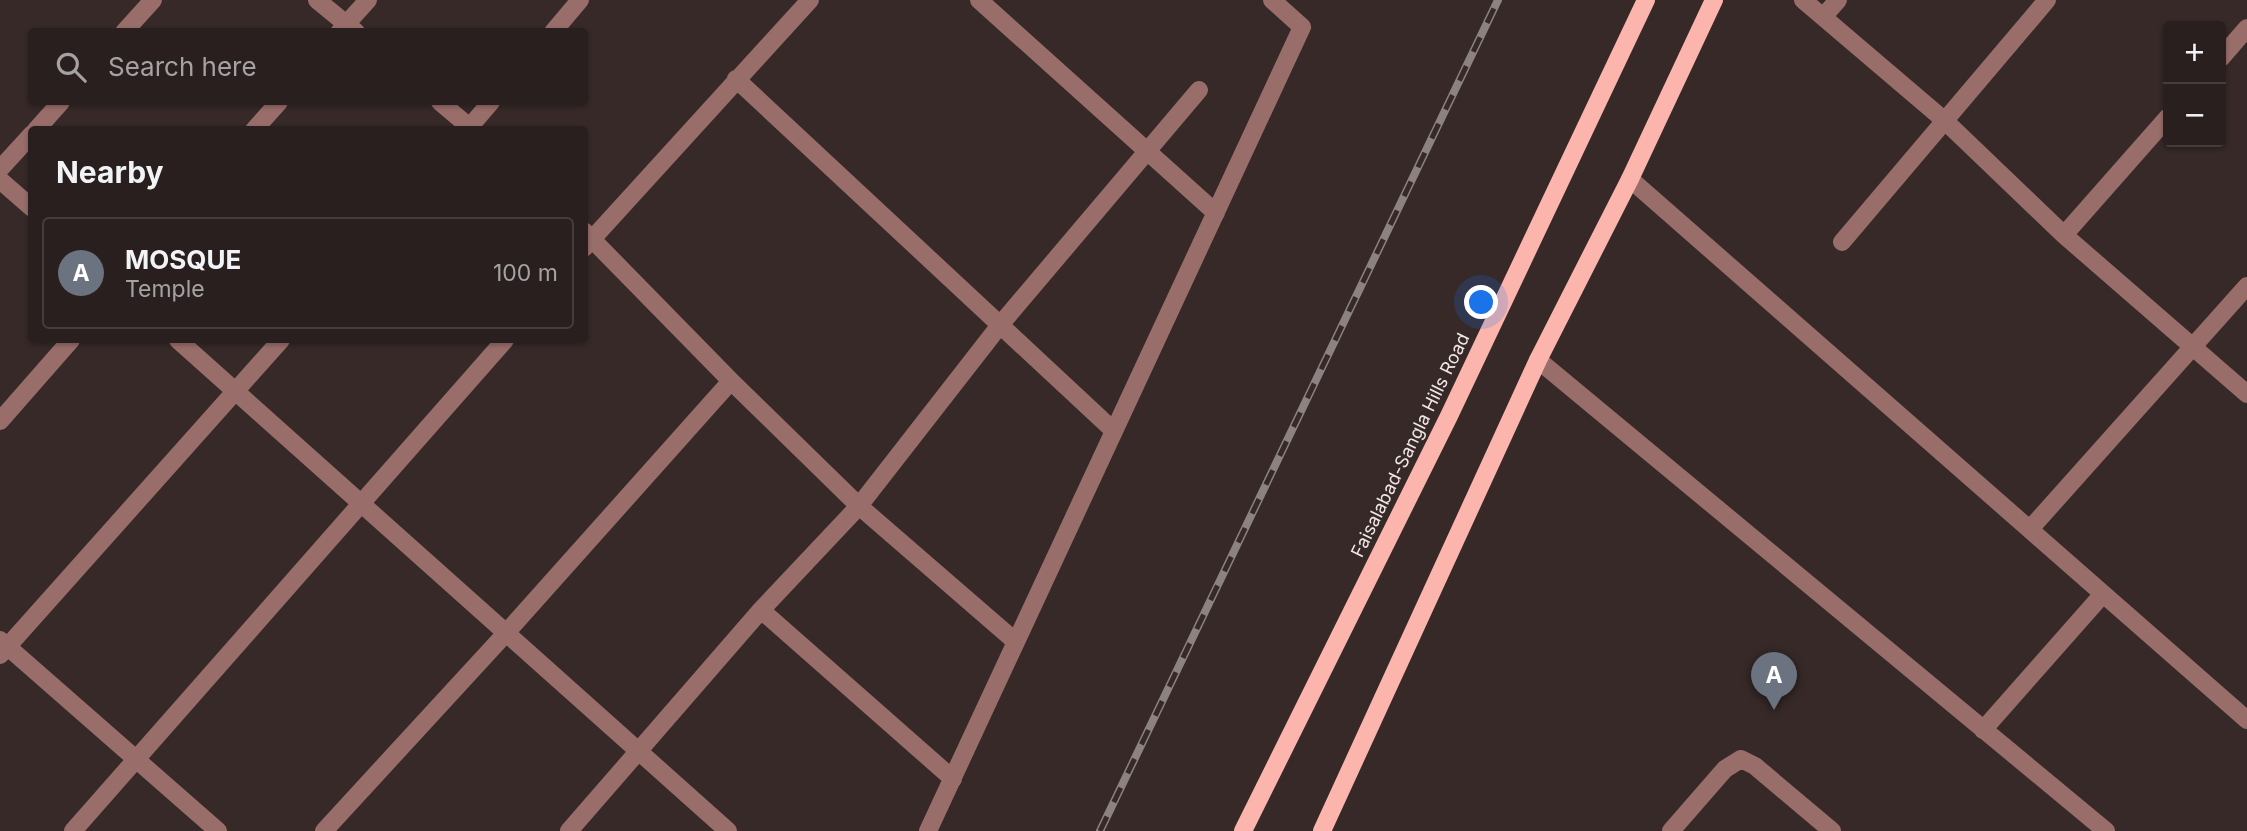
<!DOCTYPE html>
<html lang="en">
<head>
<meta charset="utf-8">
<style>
  :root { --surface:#281f1e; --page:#342c2b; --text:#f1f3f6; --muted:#a5a2a4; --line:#443d3c; --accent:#2563eb }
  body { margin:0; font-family:Inter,sans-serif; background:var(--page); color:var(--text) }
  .controls { position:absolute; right:21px; top:21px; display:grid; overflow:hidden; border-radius:7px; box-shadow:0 2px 5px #0004 }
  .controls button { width:63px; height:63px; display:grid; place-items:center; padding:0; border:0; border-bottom:2px solid var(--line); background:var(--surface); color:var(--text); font:35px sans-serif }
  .you { position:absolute; left:1482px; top:303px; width:24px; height:24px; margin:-18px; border:5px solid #fff; border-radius:50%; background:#1a73e8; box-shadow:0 0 0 10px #1a73e833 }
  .badge { display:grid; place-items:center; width:46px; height:46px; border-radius:50%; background:var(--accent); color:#fff; font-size:23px; font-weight:700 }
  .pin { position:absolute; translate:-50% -58px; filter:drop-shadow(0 2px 4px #0008) }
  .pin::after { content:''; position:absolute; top:37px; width:24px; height:21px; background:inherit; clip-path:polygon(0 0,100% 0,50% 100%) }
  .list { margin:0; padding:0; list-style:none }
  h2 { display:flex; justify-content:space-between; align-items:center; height:91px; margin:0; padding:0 28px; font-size:30px }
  h2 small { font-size:23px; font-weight:400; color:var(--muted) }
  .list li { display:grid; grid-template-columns:46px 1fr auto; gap:21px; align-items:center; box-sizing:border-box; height:112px; margin:0 14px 14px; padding:0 14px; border:2px solid var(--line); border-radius:7px }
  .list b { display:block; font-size:26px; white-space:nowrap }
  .list p { margin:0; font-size:23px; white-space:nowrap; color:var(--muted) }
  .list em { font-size:23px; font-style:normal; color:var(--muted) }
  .icon { flex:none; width:38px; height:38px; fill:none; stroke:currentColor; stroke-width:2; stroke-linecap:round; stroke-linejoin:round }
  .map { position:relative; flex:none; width:2247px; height:831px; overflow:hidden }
  .search { position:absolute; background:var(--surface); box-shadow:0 2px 5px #0004; left:28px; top:28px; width:560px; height:77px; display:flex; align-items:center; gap:18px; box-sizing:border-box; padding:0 24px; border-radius:7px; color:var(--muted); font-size:26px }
  .panel { position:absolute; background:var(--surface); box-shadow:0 2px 5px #0004; left:28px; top:126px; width:560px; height:217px; border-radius:7px }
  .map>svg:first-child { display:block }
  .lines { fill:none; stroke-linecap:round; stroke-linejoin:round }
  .minor { stroke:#996e6a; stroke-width:18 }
  .major { stroke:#fcb5ad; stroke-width:18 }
  .rail-casing { stroke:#8c8281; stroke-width:8 }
  .rail { stroke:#362928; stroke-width:5; stroke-dasharray:16; stroke-linecap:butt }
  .labels { text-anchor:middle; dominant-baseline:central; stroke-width:5; stroke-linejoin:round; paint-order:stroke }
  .street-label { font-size:18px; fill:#efe7e6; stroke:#362928 }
</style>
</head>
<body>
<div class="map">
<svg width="2247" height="831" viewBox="0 0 2247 831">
  <rect width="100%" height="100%" fill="#362928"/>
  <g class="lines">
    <path class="minor" d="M317 0 356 32
      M979 0 1216 213
      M1803 0 1944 120 2064 235 2247 394
      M1823 17 1838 0
      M340 31 368 0
      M124 32 153 0
      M553 32 580 0
      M2221 58 2247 28
      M736 79 1114 431
      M440 102 473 130
      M36 130 61 102
      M254 130 279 102
      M467 130 491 102
      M0 169 32 134
      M1630 179 2247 720
      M0 180 32 208
      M584 231 731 381 859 506 1016 642
      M2064 235 2168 117
      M1842 242 2047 0
      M584 248 810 0
      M178 340 728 831
      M1538 360 2106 831
      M0 421 71 340
      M2030 529 2247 286
      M761 610 953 779
      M0 640 218 831
      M0 655 281 340
      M1983 730 2103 594
      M73 831 505 340
      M324 831 507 632 731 381
      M569 831 761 610 859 506 1000 325 1199 90
      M928 831 1302 27 1272 0
      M1671 831 1725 769 1741 759 1755 766 1832 831"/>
    <path class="major" d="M1243 831 1449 416 1646 0
      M1322 831 1538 360 1630 179 1714 0"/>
    <g class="rail-casing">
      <path id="rail" d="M1100 831 1498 0"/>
    </g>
    <use href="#rail" class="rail"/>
  </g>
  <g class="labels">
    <g class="street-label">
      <text transform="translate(1410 445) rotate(-64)">Faisalabad-Sangla Hills Road</text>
    </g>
  </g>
</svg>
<div class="controls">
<button>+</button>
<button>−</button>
</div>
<div class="you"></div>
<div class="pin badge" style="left:1774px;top:710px;background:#6b7280">A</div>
<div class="search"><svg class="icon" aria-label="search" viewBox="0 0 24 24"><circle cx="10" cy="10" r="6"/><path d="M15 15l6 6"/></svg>Search here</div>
<section class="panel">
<h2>Nearby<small></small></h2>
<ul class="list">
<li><span class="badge" style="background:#6b7280">A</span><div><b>MOSQUE</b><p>Temple</p></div><em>100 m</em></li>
</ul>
</section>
</div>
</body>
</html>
